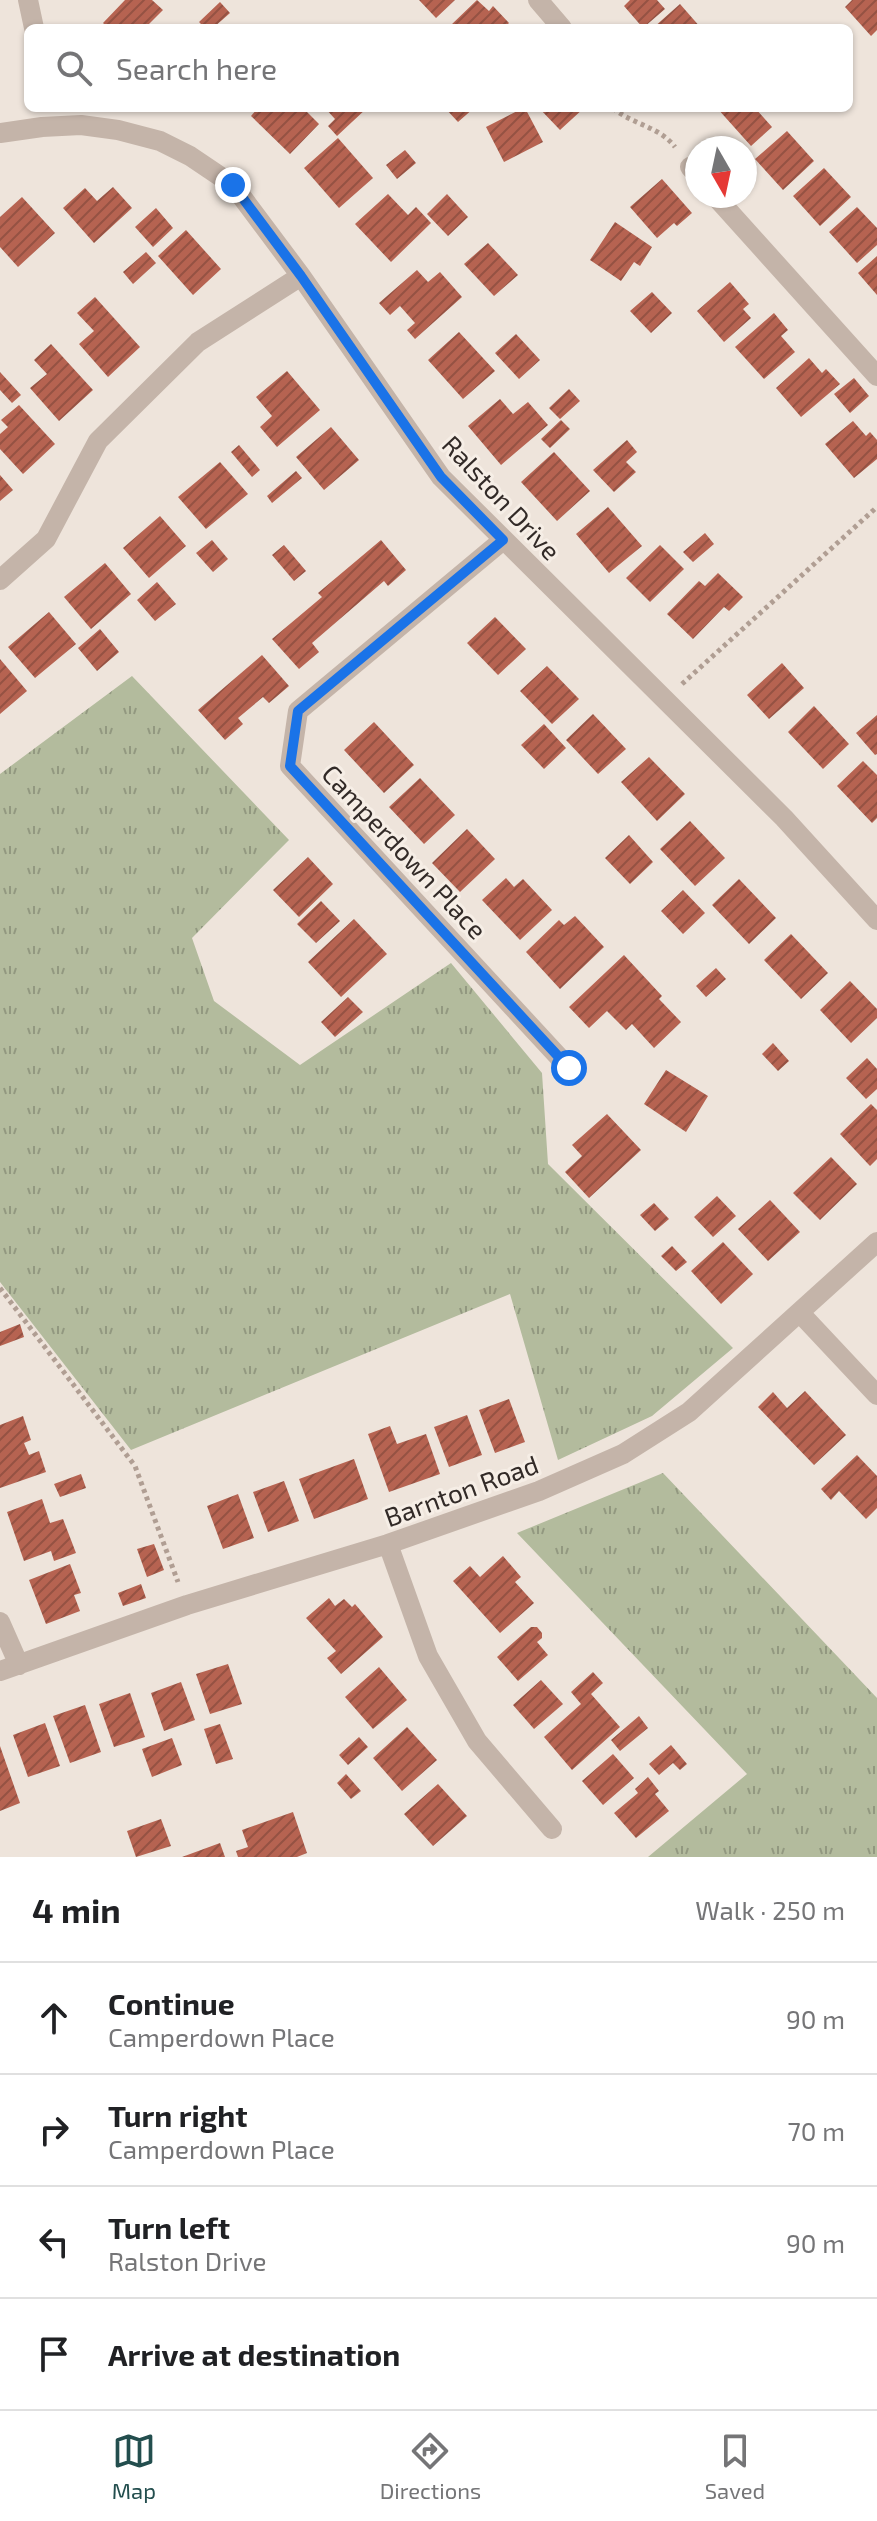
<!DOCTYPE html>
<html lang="en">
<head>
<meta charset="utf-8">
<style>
  :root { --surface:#fff; --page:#f6f6f6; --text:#202124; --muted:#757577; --line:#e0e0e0; --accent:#234e4e }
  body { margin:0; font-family:"Exo 2",sans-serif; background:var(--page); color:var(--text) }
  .compass { position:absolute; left:685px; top:136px; width:72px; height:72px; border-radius:50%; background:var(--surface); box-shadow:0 2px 6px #0004; rotate:171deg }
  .stop { position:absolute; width:24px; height:24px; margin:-18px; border:6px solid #1a73e8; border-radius:50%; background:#fff }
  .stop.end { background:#1a73e8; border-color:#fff; box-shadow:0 2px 8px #0008 }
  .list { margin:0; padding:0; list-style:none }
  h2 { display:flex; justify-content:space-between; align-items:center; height:104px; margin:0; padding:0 32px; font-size:34px }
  h2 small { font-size:26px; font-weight:400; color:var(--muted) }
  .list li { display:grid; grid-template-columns:52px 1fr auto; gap:24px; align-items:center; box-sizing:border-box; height:112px; padding:0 32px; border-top:2px solid var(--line) }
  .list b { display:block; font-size:30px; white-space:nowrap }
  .list p { margin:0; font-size:26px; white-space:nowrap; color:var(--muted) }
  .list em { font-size:26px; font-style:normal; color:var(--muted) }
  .icon { flex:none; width:44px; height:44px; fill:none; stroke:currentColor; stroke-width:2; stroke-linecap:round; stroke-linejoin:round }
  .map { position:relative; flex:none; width:877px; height:1857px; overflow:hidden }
  .search { position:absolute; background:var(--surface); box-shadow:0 2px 6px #0004; left:24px; right:24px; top:24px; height:88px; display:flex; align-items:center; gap:20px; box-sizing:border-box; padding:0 28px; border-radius:12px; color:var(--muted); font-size:30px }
  .sheet { height:552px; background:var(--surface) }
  nav { display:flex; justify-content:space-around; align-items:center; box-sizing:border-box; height:112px; border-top:2px solid var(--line); background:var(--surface); font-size:22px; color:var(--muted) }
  nav a { display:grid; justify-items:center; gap:4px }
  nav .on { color:var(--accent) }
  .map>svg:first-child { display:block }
  .grass { fill:url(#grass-tufts) }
  .building { fill:url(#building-hatch) }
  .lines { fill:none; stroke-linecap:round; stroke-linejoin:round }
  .path { stroke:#b09e93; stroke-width:5; stroke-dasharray:4 4; stroke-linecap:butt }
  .street { stroke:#c4b4a9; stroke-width:20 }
  .route { stroke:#1a73e8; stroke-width:10 }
  .labels { text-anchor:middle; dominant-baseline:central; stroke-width:6; stroke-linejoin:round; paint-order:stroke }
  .street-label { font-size:26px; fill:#322a27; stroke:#f6eee6 }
</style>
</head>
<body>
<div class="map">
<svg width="877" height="1857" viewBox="0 0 877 1857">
  <defs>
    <pattern id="grass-tufts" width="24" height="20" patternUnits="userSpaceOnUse" patternTransform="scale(2)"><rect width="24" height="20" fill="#b3bb9d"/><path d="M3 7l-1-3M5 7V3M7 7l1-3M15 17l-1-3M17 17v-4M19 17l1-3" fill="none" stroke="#929880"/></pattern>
    <pattern id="building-hatch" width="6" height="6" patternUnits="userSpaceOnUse" patternTransform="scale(2)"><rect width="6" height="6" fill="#b66351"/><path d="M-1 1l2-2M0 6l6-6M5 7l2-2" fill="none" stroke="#955243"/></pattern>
  </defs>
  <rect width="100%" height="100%" fill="#eee4db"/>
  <path class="grass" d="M132 676 289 840 192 938 214 1001 300 1065 451 963 542 1073 548 1164 733 1348 652 1416 558 1460 510 1294 131 1450 0 1282V774Z
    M663 1473 877 1698V1857H648L747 1774 517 1533Z"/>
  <path class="building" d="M125 0H152L163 10 145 28H108L103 23Z
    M419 0H455L436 18Z
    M477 0 489 11 493 6 509 23 504 28H454L451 25Z
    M630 0H657L665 9 643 28 624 6Z
    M852 0H877V30L871 36 845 7Z
    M220 2 230 13 213 28H205L199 22Z
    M680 4 701 28H653Z
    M258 108H303L319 124 290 154 251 116Z
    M325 108H367L337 136 328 126 335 119Z
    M445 108H474L458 122Z
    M523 108H525L543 142 504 162 486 127Z
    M539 108H584L560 130Z
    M717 108H755L772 127 751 146Z
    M787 131 814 161 783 190 755 159Z
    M338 138 373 178 339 208 304 168Z
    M405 150 416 163 397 179 386 165Z
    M824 168 851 197 820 226 793 196Z
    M662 179 692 213 677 226 674 223 657 238 630 207Z
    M113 187 132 208 94 243 63 208 85 188 97 201Z
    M388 194 408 215 416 207 431 223 391 262 355 224Z
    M447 194 468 217 448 236 427 214Z
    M22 197 55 233 18 267 0 247V217Z
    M857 207 877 228V245L857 263 829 232Z
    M156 208 173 228 153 247 135 227Z
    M615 222 652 247 640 266 634 262 621 281 590 260Z
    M186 230 221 269 193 295 158 256Z
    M488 243 518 275 494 296 464 264Z
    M146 252 156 263 133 284 123 272Z
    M877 256V295L858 273Z
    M417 270 428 282 440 272 462 297 415 339 407 330 415 323 400 306 390 315 379 303Z
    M730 282 749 304 743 309 751 318 724 342 697 311Z
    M652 292 672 313 651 333 630 311Z
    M95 297 140 347 108 377 79 344 94 331 77 313Z
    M774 313 788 330 781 336 795 352 764 379 735 347Z
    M459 332 495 371 463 399 428 360Z
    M516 334 540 360 519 379 495 353Z
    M51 344 93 390 59 421 30 388 47 374 34 360Z
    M809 358 822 373 826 369 840 384 801 417 776 388Z
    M287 371 320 410 277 447 260 427 272 416 256 397Z
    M0 372 21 395 12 403 0 390Z
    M854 378 869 396 850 413 834 394Z
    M569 389 580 401 560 419 549 408Z
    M500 399 513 414 528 402 548 425 501 465 468 426Z
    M19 405 55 444 23 474 0 449V434L8 427 1 420Z
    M561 420 570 429 550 448 541 439Z
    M853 421 866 436 870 432 877 440V459L854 478 825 444Z
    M331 427 359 460 324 490 296 457Z
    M627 440 637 452 626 462 636 472 614 492 593 470Z
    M239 445 260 470 252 477 231 452Z
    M554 452 590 491 557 521 521 482Z
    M220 462 248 494 206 529 178 497Z
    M296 471 302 478 272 503 267 496Z
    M0 475 13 490 0 501Z
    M608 507 642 546 609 573 576 534Z
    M160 516 186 546 149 578 123 548Z
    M705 533 714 544 693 562 683 552Z
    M212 540 228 559 213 572 196 553Z
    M381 540 406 570 388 586 384 581 312 643 319 652 299 669 272 639 322 597 318 593Z
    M284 545 306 571 294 581 272 555Z
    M660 545 684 569 650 602 626 578Z
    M105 563 131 594 91 629 64 597Z
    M718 573 743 597 729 611 724 607 693 639 667 614 699 581 705 586Z
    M157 582 176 604 155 621 137 600Z
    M49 612 76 644 35 678 8 647Z
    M495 617 526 649 498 675 467 643Z
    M100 629 119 652 97 671 78 648Z
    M262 655 289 686 269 703 263 697 238 718 243 724 225 740 198 710Z
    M0 659 27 691 0 714Z
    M782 663 804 688 769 719 747 695Z
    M547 666 579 699 552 724 520 691Z
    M814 706 849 744 823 769 788 732Z
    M593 714 626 749 598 774 566 740Z
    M877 715V754L875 755 856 733Z
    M374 722 414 765 384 793 344 750Z
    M544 724 566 748 544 769 521 745Z
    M649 757 685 794 657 821 621 782Z
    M863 761 877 775V818L872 823 837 786Z
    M420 778 455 815 424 844 389 807Z
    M690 821 725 858 695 886 660 849Z
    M467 829 495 859 460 892 432 863Z
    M629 835 653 862 630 884 605 858Z
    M308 857 333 884 299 917 273 890Z
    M506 878 514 887 523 879 552 910 520 940 482 900Z
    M739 879 776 918 749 944 712 905Z
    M683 890 705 913 683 934 661 911Z
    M321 901 340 921 316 943 297 924Z
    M575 916 604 947 560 989 526 952 559 920 564 925Z
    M354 919 387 954 341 997 308 962Z
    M791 934 828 973 801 999 764 960Z
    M624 955 662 996 659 999 681 1022 654 1048 632 1024 626 1030 607 1011 589 1028 569 1007Z
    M716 968 726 979 706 997 696 986Z
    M850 981 877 1009V1018L851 1043 820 1010Z
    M348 997 363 1012 335 1037 321 1022Z
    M773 1043 789 1061 778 1071 762 1054Z
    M867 1058 877 1069V1089L866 1099 846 1078Z
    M666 1070 708 1096 686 1132 644 1104Z
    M871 1104 877 1110V1159L870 1166 840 1134Z
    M607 1114 641 1150 589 1198 565 1172 582 1156 572 1145Z
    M831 1157 857 1184 820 1220 793 1193Z
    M717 1196 736 1216 713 1237 694 1217Z
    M770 1200 800 1232 768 1261 738 1229Z
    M654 1203 669 1219 655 1231 640 1215Z
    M723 1242 753 1274 721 1304 691 1271Z
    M672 1246 687 1262 676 1271 661 1256Z
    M20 1324 24 1337 0 1346V1332Z
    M805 1391 846 1435 814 1465 758 1407 773 1392 787 1408Z
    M509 1399 525 1442 495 1453 479 1410Z
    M467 1415 482 1455 449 1467 434 1427Z
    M23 1416 31 1440 24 1443 29 1455 39 1451 46 1472 0 1488V1425Z
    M390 1426 397 1444 426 1434 440 1474 389 1492 368 1434Z
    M857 1455 877 1476V1508L866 1519 839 1491 831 1500 821 1489Z
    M354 1459 368 1499 314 1519 299 1479Z
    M81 1474 86 1488 60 1497 54 1484Z
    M284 1481 299 1521 268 1532 253 1492Z
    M238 1494 254 1538 223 1549 207 1506Z
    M42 1499 50 1523 63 1519 76 1553 54 1561 51 1551 24 1561 7 1512Z
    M154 1544 164 1570 147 1577 137 1549Z
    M503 1556 521 1577 515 1582 534 1603 500 1633 453 1581 470 1566 480 1577Z
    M70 1564 81 1593 74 1595 80 1611 46 1624 29 1580Z
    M141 1584 146 1598 123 1606 118 1593Z
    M329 1598 335 1606 344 1599 352 1607 355 1604 383 1637 341 1674 327 1658 336 1651 306 1618Z
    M531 1627H537L542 1633V1638L537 1642 548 1655 518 1681 497 1657Z
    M228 1664 242 1704 210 1714 196 1674Z
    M379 1667 407 1700 373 1729 345 1697Z
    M593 1672 603 1683 591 1694 620 1727 572 1770 544 1737 581 1704 571 1692Z
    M541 1680 563 1704 534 1729 513 1705Z
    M181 1682 195 1720 164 1731 151 1693Z
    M130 1693 145 1737 114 1747 99 1704Z
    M85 1705 101 1752 70 1763 53 1716Z
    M639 1716 648 1728 620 1751 611 1740Z
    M45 1723 60 1766 28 1777 13 1735Z
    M220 1724 233 1759 216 1764 204 1729Z
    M407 1727 437 1760 402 1791 373 1758Z
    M359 1737 368 1747 348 1765 339 1755Z
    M172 1738 182 1765 152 1777 142 1749Z
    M671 1745 687 1764 680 1770 673 1763 659 1775 649 1764Z
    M0 1746 20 1803 0 1811Z
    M613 1754 634 1778 603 1805 582 1781Z
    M346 1774 361 1791 351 1799 337 1783Z
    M648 1777 659 1791 655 1794 669 1811 636 1838 614 1813 638 1793 635 1789Z
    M438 1784 467 1816 433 1846 404 1814Z
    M293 1812 307 1853 297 1857H238L236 1851 248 1847 242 1830Z
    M161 1819 171 1846 136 1857 127 1831Z
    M220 1843 225 1857H182Z"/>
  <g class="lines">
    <path class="path" d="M613 108C633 125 659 126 675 147
      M682 684 877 507
      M0 1288 135 1466 178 1582"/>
    <path class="street" d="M28 0 34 28
      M538 0 562 28
      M0 133 42 127 81 125 118 130 160 141 190 156 233 185 301 276 441 477 784 818 877 920
      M690 167 697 175
      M715 196 877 376
      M503 540 298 711 290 766 569 1068
      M0 580 46 539 98 441 198 342 301 276
      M800 1313 877 1395
      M388 1544 428 1656 477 1741 552 1829
      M0 1622 19 1665
      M0 1671 187 1605 388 1544 539 1491 623 1454 689 1412 877 1242"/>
  </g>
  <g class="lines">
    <path class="route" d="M233 185 301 276 441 477 503 540 298 711 290 766 569 1068"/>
  </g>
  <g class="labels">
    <g class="street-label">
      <text transform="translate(502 497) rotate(47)">Ralston Drive</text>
      <text transform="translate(405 851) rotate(47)">Camperdown Place</text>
      <text transform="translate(461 1490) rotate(-20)">Barnton Road</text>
    </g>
  </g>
</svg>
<svg class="compass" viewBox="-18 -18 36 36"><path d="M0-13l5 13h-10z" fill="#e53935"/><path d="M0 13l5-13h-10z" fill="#757577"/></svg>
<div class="stop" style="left:569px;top:1068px"></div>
<div class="stop end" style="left:233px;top:185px"></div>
<div class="search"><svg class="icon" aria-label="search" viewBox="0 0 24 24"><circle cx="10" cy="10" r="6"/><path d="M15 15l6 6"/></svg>Search here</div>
</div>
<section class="sheet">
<h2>4 min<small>Walk · 250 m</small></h2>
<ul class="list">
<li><svg class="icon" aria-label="ahead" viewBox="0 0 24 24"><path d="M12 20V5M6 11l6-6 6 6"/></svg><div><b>Continue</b><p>Camperdown Place</p></div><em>90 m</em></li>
<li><svg class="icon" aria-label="right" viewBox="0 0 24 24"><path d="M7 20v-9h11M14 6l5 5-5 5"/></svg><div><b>Turn right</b><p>Camperdown Place</p></div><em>70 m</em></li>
<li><svg class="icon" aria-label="left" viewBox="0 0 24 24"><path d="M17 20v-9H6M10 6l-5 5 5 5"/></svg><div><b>Turn left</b><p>Ralston Drive</p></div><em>90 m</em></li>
<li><svg class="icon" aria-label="arrive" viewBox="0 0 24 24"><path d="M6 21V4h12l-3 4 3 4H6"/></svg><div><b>Arrive at destination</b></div></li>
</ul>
</section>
<nav>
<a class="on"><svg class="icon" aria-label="map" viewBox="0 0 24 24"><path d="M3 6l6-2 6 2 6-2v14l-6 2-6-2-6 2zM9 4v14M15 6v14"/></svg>Map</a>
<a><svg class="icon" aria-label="directions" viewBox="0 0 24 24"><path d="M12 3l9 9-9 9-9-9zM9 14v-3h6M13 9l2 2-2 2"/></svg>Directions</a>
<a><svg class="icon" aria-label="saved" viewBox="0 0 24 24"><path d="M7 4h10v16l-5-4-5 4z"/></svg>Saved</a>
</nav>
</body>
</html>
